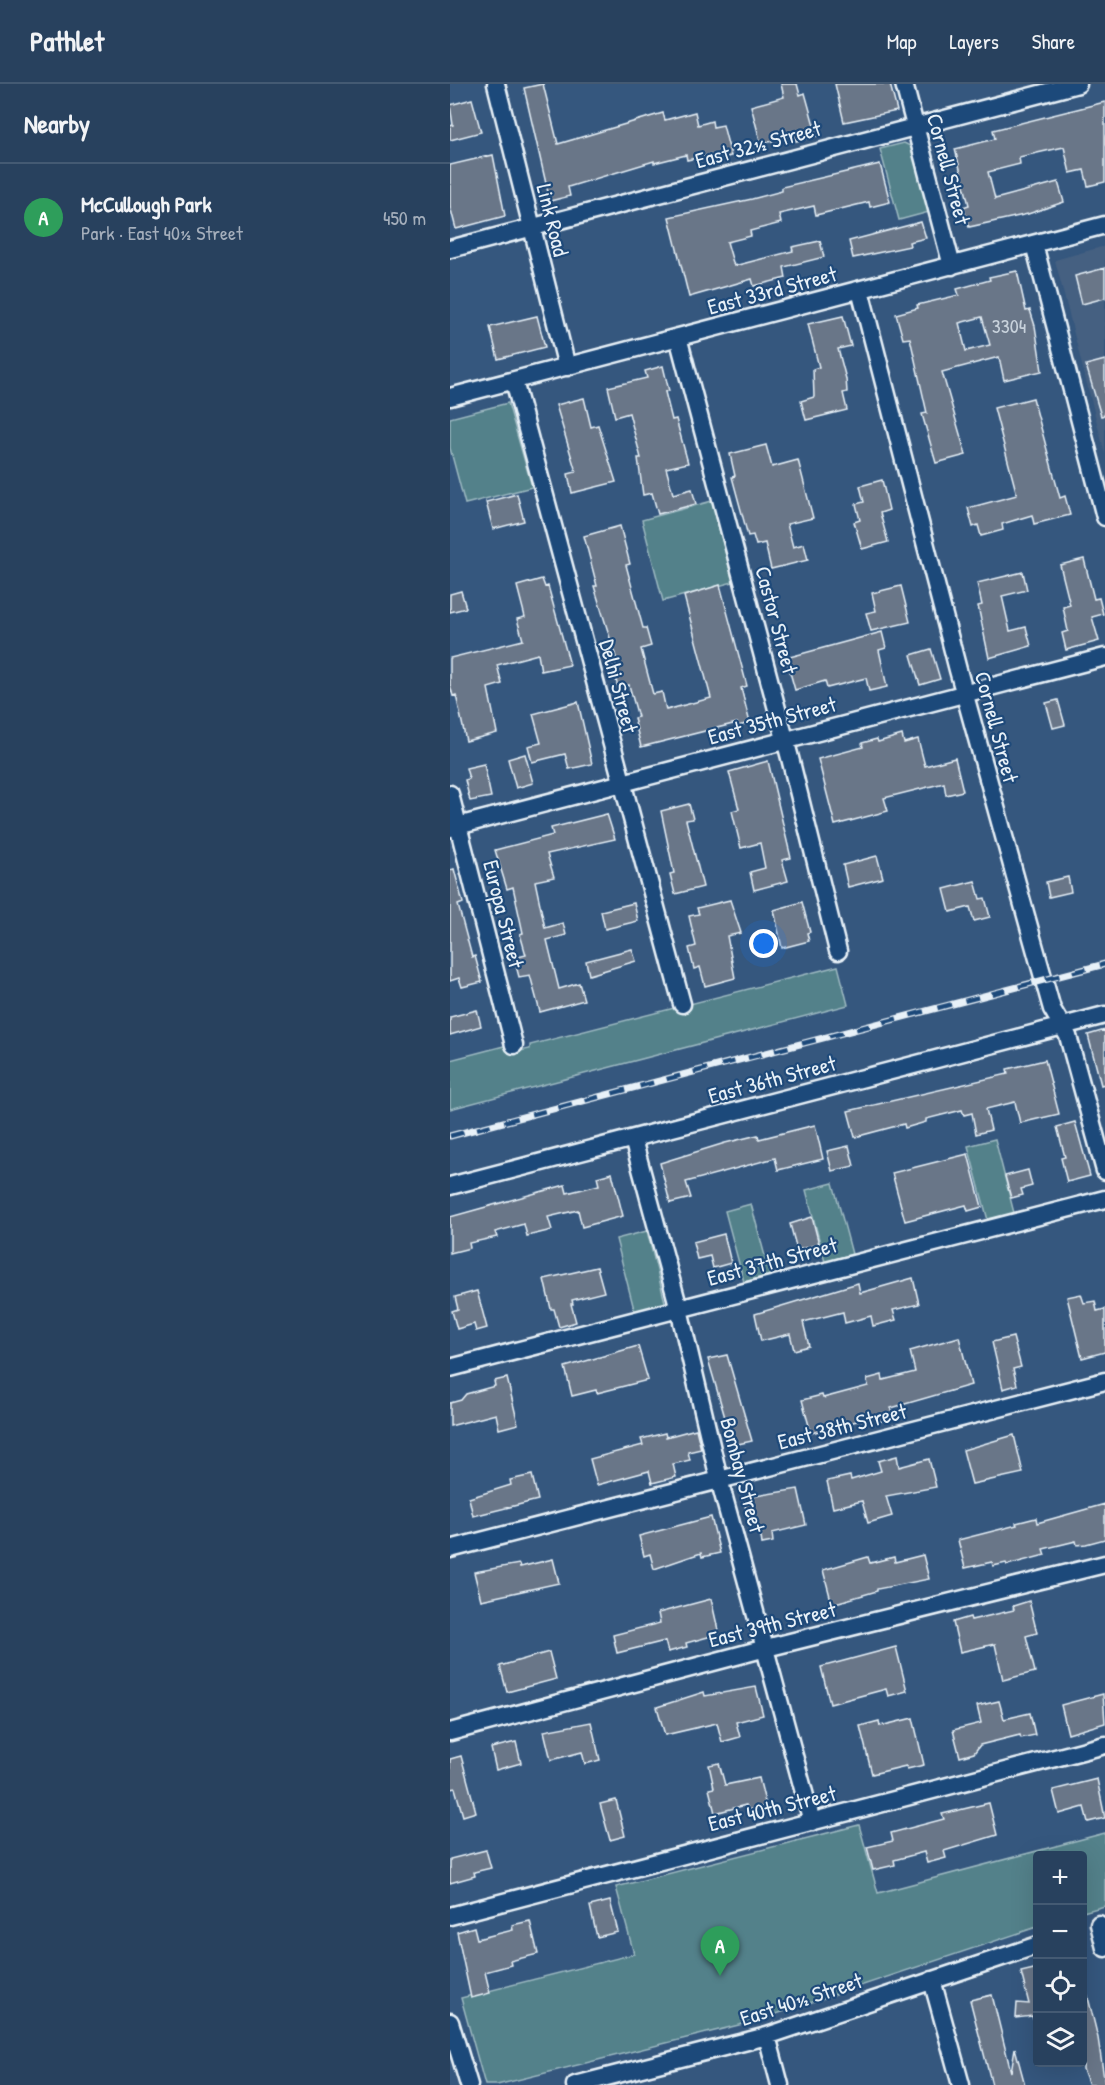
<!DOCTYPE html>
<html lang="en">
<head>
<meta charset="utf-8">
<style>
  :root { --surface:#28415e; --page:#304864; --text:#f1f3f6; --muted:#a5afbc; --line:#445a73; --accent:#8abfa5 }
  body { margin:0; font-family:"Patrick Hand",sans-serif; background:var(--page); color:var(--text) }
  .controls { position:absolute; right:18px; bottom:18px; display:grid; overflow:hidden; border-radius:6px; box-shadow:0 6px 24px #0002 }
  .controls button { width:54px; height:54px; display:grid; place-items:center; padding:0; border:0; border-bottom:2px solid var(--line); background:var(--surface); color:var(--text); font:30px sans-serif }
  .you { position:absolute; left:314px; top:860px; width:21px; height:21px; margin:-15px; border:4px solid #fff; border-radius:50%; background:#1a73e8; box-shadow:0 0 0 9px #1a73e833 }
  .badge { display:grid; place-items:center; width:39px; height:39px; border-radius:50%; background:var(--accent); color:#fff; font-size:20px; font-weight:700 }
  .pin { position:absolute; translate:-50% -50px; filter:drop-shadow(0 2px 3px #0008) }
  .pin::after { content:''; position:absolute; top:32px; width:21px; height:18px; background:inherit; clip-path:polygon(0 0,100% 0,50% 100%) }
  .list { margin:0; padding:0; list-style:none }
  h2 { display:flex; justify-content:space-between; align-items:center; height:78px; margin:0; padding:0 24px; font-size:26px }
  h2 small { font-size:20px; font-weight:400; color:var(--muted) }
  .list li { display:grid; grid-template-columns:39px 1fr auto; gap:18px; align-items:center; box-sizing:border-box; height:108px; padding:0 24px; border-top:2px solid var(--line) }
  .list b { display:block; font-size:22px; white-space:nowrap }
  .list p { margin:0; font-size:20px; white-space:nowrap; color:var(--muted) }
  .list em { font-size:20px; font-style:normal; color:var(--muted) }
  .icon { flex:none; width:33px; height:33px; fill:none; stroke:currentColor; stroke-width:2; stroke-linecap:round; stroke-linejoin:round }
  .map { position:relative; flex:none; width:655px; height:2001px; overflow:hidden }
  header { display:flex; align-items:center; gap:36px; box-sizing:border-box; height:84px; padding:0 30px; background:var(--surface); border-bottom:2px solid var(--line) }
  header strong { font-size:28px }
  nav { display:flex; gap:33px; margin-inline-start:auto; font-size:21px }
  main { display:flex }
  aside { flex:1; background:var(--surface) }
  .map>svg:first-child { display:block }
  .built { fill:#456081 }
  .green { fill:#52818a; stroke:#9db9c1; stroke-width:1.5 }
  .building { fill:#697688; stroke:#e8f1f8; stroke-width:1.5; fill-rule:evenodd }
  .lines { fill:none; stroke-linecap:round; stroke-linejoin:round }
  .minor-casing { stroke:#e8f1f8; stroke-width:21 }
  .minor { stroke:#1f4a7a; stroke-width:16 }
  .rail-casing { stroke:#e8f1f8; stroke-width:7 }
  .rail { stroke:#1f4a7a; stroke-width:4.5; stroke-dasharray:14; stroke-linecap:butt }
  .labels { text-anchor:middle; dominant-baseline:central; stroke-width:4.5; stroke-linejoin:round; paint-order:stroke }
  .number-label { font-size:20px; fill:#c8d2dc }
  .street-label { font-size:22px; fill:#e8f1f8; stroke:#1f4a7a }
</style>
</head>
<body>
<header>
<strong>Pathlet</strong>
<nav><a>Map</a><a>Layers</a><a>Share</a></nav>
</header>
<main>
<aside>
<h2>Nearby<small></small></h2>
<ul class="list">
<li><span class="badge" style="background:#2e9e5b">A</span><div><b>McCullough Park</b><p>Park · East 40½ Street</p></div><em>450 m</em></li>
</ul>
</aside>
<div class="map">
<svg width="655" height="2001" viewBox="0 0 655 2001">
  <rect width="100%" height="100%" fill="#35577e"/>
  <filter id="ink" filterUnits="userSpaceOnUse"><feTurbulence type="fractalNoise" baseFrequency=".0167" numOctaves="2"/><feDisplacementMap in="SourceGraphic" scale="12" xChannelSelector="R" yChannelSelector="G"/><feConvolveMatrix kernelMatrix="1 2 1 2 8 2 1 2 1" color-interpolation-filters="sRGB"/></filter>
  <g filter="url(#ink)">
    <path class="built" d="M655 162V370L605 176Z"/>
    <path class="green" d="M454 59 462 63 479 128 449 136 430 65Z
      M58 319 82 403 15 420 0 364V334Z
      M262 417 283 498 213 517 192 436Z
      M388 882 398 921 0 1025V976L58 961 61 969 80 965V961Z
      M545 1055 565 1133 539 1140 518 1062Z
      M383 1099 402 1170 375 1178 356 1106Z
      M301 1120 320 1191 294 1198 275 1127Z
      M197 1147 216 1222 185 1229 166 1155Z
      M409 1741 428 1809 655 1749V1822L633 1828 632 1772H588L587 1843 305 1937 47 2001H35L11 1914 184 1870 166 1803Z"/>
    <path class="building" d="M93 0 108 60 213 29 215 36 245 28 248 41 262 37 263 43 273 41 281 72 261 77 260 71 237 76 236 71 204 79V77L118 103 120 112 100 117 74 4Z
      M331 0H347L350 11 355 9 367 52 346 57 344 51 311 60 301 22 334 13Z
      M385 0H440L447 27 394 38Z
      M22 15 31 48 0 56V42L3 41 0 21Z
      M655 18V98L638 102 634 86 620 89 614 63 569 73 570 80 538 88 545 115 608 98 614 118 578 130 519 143 513 123 519 121 505 65 545 55 543 46Z
      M43 71 55 132 6 145 0 122V81Z
      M430 80 440 118 420 123 419 118 366 131 364 122 329 130 331 139 300 147 301 152 277 158 284 182 343 167 342 163 370 157 374 173 334 183 336 194 304 202 302 195 239 213 219 133 302 115 332 107V103Z
      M471 138 476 154 459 158 460 162 403 174 399 157Z
      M655 184V214L632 220 625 192Z
      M567 187 576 227 580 226 585 242 592 287 554 296 549 273 492 288 516 371 486 379 472 330 477 329 460 254 453 255 446 230 468 224 467 221 509 211 507 205 540 196 539 193ZM532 233 540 261 516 267 509 239Z
      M87 232 95 263 48 275 40 243Z
      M393 232 401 262 388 265 396 295 397 308 393 309 397 326 356 336 351 317 364 313 363 285 369 283 358 240Z
      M655 276V331L651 332 636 281Z
      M213 282 219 307 215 308 222 336 226 335 238 379 216 384 223 410 242 405 246 420 208 430 202 409 193 411 188 374H191L179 329 165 333 158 303 197 294 195 287Z
      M134 314 141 343 148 341 166 398 122 409 118 390 126 388 106 321Z
      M583 314 610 414 615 412 620 431 584 440 582 431 552 440 553 446 531 452 528 441 523 443 518 424 567 411 544 324Z
      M316 361 322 383 348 376 363 434 337 440 343 463 354 460 358 476 321 485 315 459 306 461 303 451 298 452 282 393 285 392 280 370Z
      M432 396 439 426 430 429 438 458 412 465 404 438 410 436 406 420 414 418 410 402Z
      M67 410 74 437 43 445 36 418Z
      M170 442 180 480 176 481 193 544H196L201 562 191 565 203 610 212 608 216 626 261 614 234 512 270 501 297 602 291 604 300 639 288 642 287 639 191 663 184 634 188 633 179 601 168 604 163 582 168 580 144 502H147L134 452Z
      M634 475 644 515 649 514 653 530 642 533 649 557 616 566 612 549 618 547 613 523 620 521 610 481Z
      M573 488 577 506 552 512 560 547 576 543 581 562 539 574 528 522 532 521 527 499Z
      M92 495 95 503 98 502 120 581 91 587 88 570 47 581 52 600 38 604 47 649 16 657 6 611 3 612 0 601V574L73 556 67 535 75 533 67 502Z
      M451 502 460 538 421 547 416 529 426 527 422 509Z
      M11 507 16 524 0 528V510Z
      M432 548 436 564 429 566 437 603 419 607 416 594 377 604 375 597 345 606 336 574Z
      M481 565 490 595 470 601 461 571Z
      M608 616 615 641 603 644 596 619Z
      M128 618 142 680 119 685 115 670 82 678 78 662 91 659 83 630Z
      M452 651 454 659 468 655 475 682 505 674 513 707 496 711 494 699 434 714 438 727 385 741 368 675 413 663 412 659 427 655 428 658Z
      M75 670 83 699 66 704 58 675Z
      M318 677 341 774 332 776 338 797 304 806 300 788 315 784 310 759 291 764 282 727 289 725 279 688Z
      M34 680 41 713 20 717 15 696 19 695 16 684Z
      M239 720 243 735 236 736 253 803 225 810 220 790 224 789 211 727Z
      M157 730 165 755 97 770 104 793 85 797 95 844 113 839 116 851 97 856 109 905 129 899 134 916 90 928 80 891 69 893 64 874 76 871 70 850 73 849 63 803 57 805 45 766 103 751 101 744Z
      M427 772 433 794 398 803 393 781Z
      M4 785 13 819 8 821 22 873 25 872 32 898 12 903 9 894 0 897V786Z
      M618 793 621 808 599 813 596 798Z
      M525 797 530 815 535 814 540 833 524 837 520 823 500 828 494 805Z
      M280 816 291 849 277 852 285 894 255 902 250 883 244 885 239 864 246 862 239 832 249 830 247 824Z
      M352 818 360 848 357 849 359 857 332 864 324 826Z
      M184 819 188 837 155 845 151 827Z
      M182 865 186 877 139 891 136 877Z
      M27 926 31 942 0 951V933Z
      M655 946V1000L651 1001 638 951Z
      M595 976 609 1030 570 1039 565 1018 536 1025 541 1046 526 1050 522 1029 514 1031 512 1026 476 1035V1038L455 1044 454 1040 405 1053 398 1027 558 990 557 985Z
      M625 1038 640 1092 617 1098 611 1074 615 1073 607 1043Z
      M365 1041 373 1075 328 1086 325 1074 236 1098 241 1114 220 1119 210 1079 275 1059 308 1051 309 1055Z
      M399 1062 404 1082 382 1087 377 1067Z
      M518 1070 532 1123 518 1127 516 1121 455 1137 442 1089Z
      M578 1086 582 1102 571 1105 573 1111 561 1114 555 1092Z
      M162 1089 173 1132 132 1143 128 1126 98 1133 102 1146 77 1152 74 1140 45 1148 47 1153 19 1159 20 1164 0 1169V1133L115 1101 117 1109 149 1101 147 1093Z
      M362 1133 369 1160 347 1166 340 1140Z
      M274 1150 281 1179 263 1184 260 1172 247 1175 243 1158Z
      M147 1183 154 1208 122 1216 123 1220H121L126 1238 109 1243 104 1225H101L94 1195Z
      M463 1194 469 1220 443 1226 446 1236 423 1242 421 1232 395 1239 393 1228 353 1238 359 1262 344 1266 340 1250 311 1257 305 1230 408 1199 410 1209Z
      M27 1207 37 1244 26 1247 24 1240 7 1245 2 1227 8 1225 5 1213Z
      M631 1210 634 1219 645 1217 647 1227 655 1225V1268L632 1274 617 1213Z
      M509 1253 521 1301 441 1324 443 1334 427 1338 426 1332 361 1349 352 1316 372 1311 373 1314 418 1302 417 1295 432 1291 433 1296 465 1288 460 1267Z
      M563 1253 571 1283 563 1285 567 1301 553 1305 542 1258Z
      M188 1262 198 1296 147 1309 146 1306 122 1312 115 1283Z
      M277 1271 302 1357 283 1361 258 1275Z
      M57 1294 68 1340 49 1345 46 1330 0 1342V1319L11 1316 16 1310 45 1302 44 1297Z
      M246 1345 251 1365 238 1368 240 1376 223 1380 226 1393 202 1399 199 1387 147 1401 140 1375 193 1361 191 1355 215 1349 216 1353Z
      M564 1351 573 1389 522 1400 513 1366Z
      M447 1372 449 1383 479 1375 486 1403 436 1412 442 1432 418 1439 412 1417 383 1424 377 1397 400 1392 401 1396 431 1387 428 1377Z
      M82 1391 88 1416 23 1432 19 1414 61 1401 60 1396Z
      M348 1405 356 1441 322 1449 323 1458 312 1460 310 1445 302 1447 293 1414Z
      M655 1420V1455L636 1460 627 1461 626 1457 593 1465 595 1471 557 1481 556 1479 543 1482 542 1478 515 1484 508 1456 567 1441 566 1439 586 1434 587 1439Z
      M261 1433 270 1469 252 1473 251 1469 204 1485 200 1470 194 1472 189 1452Z
      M473 1471 479 1495 427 1505V1507L382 1520 373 1486 418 1473 420 1479 444 1473 445 1478Z
      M103 1475 109 1499 31 1516 24 1488 69 1480 70 1483Z
      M261 1515 269 1550 236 1559 237 1563 218 1568 215 1557 167 1569 163 1551 210 1539 208 1529Z
      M579 1517 587 1549 576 1552 585 1588 553 1596 545 1560 510 1568 503 1538 520 1533 521 1536 564 1526 563 1522Z
      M446 1563 457 1607 438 1612 436 1605 380 1620 371 1583Z
      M99 1568 106 1595 57 1608 50 1582Z
      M306 1603 313 1631 286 1638 290 1653 272 1658 267 1639 215 1651 207 1623 254 1608 255 1612Z
      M653 1610 655 1639 618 1650 611 1621Z
      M549 1617 554 1635 580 1629 585 1651 571 1654 570 1651 530 1661 524 1669 510 1673 503 1646 531 1639 527 1622Z
      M463 1634 474 1681 457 1685 456 1682 422 1690 410 1642 429 1637 430 1642Z
      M141 1638 150 1676 135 1680 132 1668 101 1676 94 1647Z
      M66 1658 71 1679 46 1686 41 1664Z
      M11 1672 26 1728 13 1732 5 1704 0 1705V1675Z
      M269 1679 275 1701 309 1694 316 1722 298 1726 296 1721 265 1729 259 1705 264 1704 259 1681Z
      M647 1695 655 1734 638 1738 634 1723 609 1730 603 1706Z
      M166 1716 175 1752 160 1756 150 1720Z
      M539 1719 547 1751 494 1767 496 1774 477 1779 474 1768 444 1776 445 1781 423 1786 417 1763 443 1757 441 1749 494 1735 492 1730Z
      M36 1766 41 1784 24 1788 25 1792 0 1799V1775Z
      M160 1817 168 1848 147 1853 140 1822Z
      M80 1837 88 1870 60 1877 61 1881 35 1888 40 1909 21 1914 7 1848 24 1843 27 1855 63 1846 62 1841Z
      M588 1884V1935H583L582 1932 566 1934 567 1919 579 1920 571 1888Z
      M633 1909H637L648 1954 655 2001H639L633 1985Z
      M542 1911 561 1988 565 1964 575 2001H542L520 1916Z"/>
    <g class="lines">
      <g class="minor-casing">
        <path id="minor" d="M46 0 117 283
          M454 0 502 182
          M584 160 655 433
          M0 165 628 0
          M410 206 508 586 581 850 602 925 618 952 655 1087
          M228 253 340 674 388 867
          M64 297 232 920
          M0 313 655 141
          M0 710 64 961
          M0 744 655 573
          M183 1055 229 1225 269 1395 362 1738
          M0 1102 655 931
          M0 1284 655 1115
          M0 1465 655 1297
          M0 1648 316 1564 655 1480
          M0 1832 655 1661
          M649 1840 655 1864
          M482 1896 511 2001
          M0 1938 19 2001
          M317 1952 330 2001
          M125 2001 317 1952 588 1861"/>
      </g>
      <use href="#minor" class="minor"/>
      <g class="rail-casing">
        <path id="rail" d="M0 1052 655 880"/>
      </g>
      <use href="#rail" class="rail"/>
    </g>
  </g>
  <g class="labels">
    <g class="number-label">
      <text x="559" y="241">3304</text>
    </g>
    <g class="street-label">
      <text transform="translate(308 60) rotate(-15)">East 32½ Street</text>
      <text transform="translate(499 85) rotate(75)">Cornell Street</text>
      <text transform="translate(103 136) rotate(76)">Link Road</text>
      <text transform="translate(322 206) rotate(-15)">East 33rd Street</text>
      <text transform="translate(327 536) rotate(75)">Castor Street</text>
      <text transform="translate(169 602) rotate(75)">Delhi Street</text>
      <text transform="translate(322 636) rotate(-15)">East 35th Street</text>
      <text transform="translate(547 643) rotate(75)">Cornell Street</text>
      <text transform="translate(54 830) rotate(76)">Europa Street</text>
      <text transform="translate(322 995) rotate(-15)">East 36th Street</text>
      <text transform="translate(322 1177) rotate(-15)">East 37th Street</text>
      <text transform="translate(392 1342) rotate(-14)">East 38th Street</text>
      <text transform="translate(293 1391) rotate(75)">Bombay Street</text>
      <text transform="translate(322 1540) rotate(-14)">East 39th Street</text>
      <text transform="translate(322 1724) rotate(-14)">East 40th Street</text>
      <text transform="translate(351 1915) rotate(-18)">East 40½ Street</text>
    </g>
  </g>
</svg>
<div class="controls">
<button>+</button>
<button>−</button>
<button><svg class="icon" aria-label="locate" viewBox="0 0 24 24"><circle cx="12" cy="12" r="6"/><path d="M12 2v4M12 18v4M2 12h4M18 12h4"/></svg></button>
<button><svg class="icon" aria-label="layers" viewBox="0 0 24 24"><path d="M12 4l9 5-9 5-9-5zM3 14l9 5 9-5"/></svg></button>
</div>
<div class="you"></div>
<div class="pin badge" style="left:270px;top:1892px;background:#2e9e5b">A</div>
</div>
</main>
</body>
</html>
